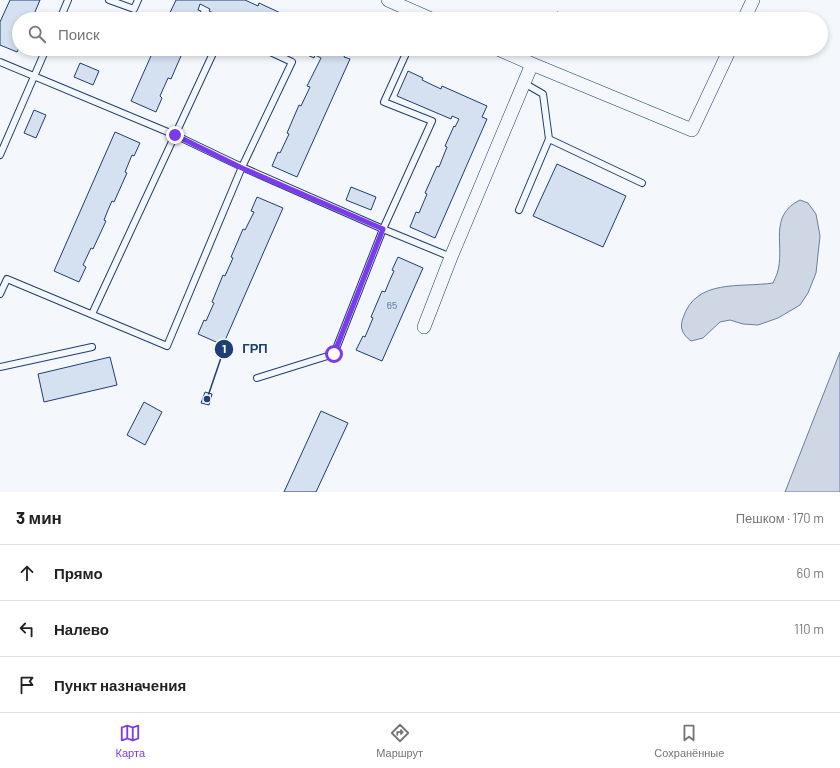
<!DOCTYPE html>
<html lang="ru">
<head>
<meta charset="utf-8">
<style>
  :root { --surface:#fff; --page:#f6f6f6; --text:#222; --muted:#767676; --line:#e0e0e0; --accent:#7c3aed }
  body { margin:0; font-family:Barlow,sans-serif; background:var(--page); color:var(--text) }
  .stop { position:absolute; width:12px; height:12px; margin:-9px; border:3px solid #7c3aed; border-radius:50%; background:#fff }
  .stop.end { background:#7c3aed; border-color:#fff; box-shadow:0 1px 4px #0008 }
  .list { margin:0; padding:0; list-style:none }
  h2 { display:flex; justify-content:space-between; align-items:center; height:52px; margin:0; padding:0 16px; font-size:17px }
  h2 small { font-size:13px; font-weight:400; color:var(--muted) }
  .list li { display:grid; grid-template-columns:26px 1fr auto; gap:12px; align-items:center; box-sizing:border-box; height:56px; padding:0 16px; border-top:1px solid var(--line) }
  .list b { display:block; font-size:15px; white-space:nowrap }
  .list em { font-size:13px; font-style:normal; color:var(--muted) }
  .icon { flex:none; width:22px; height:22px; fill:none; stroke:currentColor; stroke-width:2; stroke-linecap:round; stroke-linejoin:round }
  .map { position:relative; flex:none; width:840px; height:492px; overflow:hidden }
  .search { position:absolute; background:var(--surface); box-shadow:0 2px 6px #0003; left:12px; right:12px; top:12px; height:44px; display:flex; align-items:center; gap:10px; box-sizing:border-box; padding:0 14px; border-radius:22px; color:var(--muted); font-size:15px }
  .sheet { height:220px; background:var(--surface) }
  nav { display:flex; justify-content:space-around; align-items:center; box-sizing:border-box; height:56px; border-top:1px solid var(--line); background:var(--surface); font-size:11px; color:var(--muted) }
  nav a { display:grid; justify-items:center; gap:2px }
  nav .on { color:var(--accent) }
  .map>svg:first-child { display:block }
  .water { fill:#cfd7e4; stroke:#687fa3 }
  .building { fill:#d5e0f0; stroke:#1d3f73 }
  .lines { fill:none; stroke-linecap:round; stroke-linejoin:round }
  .service-casing { stroke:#1d3f73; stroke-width:8 }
  .minor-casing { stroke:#1d3f73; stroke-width:14 }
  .service { stroke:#f4f7fb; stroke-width:6 }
  .minor { stroke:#f4f7fb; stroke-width:13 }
  .route { stroke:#7c3aed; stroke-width:5 }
  .labels { text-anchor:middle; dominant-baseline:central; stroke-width:3; stroke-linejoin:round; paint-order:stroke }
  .number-label { font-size:10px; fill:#4b6792 }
  .leader { fill:none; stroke:#1d3f73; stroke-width:1.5 }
  .callout-dot { fill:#1d3f73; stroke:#f4f7fb; stroke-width:1.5 }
  .mark-label { font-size:12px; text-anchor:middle; font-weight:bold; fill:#fff }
  .callout-label { font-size:13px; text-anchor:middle; font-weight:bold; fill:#1d3f73; stroke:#f4f7fb; stroke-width:3; stroke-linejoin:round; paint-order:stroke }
</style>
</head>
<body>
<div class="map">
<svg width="840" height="492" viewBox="0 0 840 492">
  <rect width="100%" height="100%" fill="#f4f7fb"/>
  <path class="water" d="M800 200 808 203 816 214 820 236 816 273 808 293 800 305 778 318 758 325 743 324 730 320 720 322 703 338 691 341C683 335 679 328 683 318 696 278 740 288 773 283 774 280 776 277 777 274 786 247 767 216 800 200Z
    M840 352V492H785Z"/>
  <path class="building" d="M10 0H40L32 19H19V48L17 52 0 45V22Z
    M176 0H245L258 6 259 3 287 16 285 18 287 19H227L209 11 210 9 200 4 198 10 201 11 197 19H167Z
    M557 12 570 16 569 19H555Z
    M154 49H184L171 79 168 78 160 96 162 98 156 112 131 101Z
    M294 49H348L344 57 350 59 297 177 272 166 278 152 280 153 289 134 287 133 299 105 301 106 310 87 307 86 321 58 315 55 314 58Z
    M80 63 99 71 93 85 74 77Z
    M408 71 423 78 422 80 441 89 442 86 487 106 482 117 487 119 435 238 410 227 416 212 419 213 427 194 425 193 437 166 439 167 447 147 445 146 454 126 455 127 459 119 452 116 451 119 397 96Z
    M34 110 46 115 36 138 24 133Z
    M115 132 140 143 134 156 132 155 125 172 127 173 114 202 112 201 108 210 104 220 106 221 93 249 91 248 83 265 86 267 79 282 54 271Z
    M557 164 626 196 603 247 533 216Z
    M351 187 376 197 371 210 346 200Z
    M257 197 283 208 223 345 198 334 204 320 206 321 214 303 212 302 223 275 225 276 233 258 231 257 243 229 245 230 254 212 251 211Z
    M398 257 423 268 382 361 356 350 363 336 365 337 373 318 371 317 382 291 385 292 389 282 394 271 392 270Z
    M110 357 117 385 44 402 38 374Z
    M205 392 212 394 209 405 201 403Z
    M144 402 162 412 145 445 127 435Z
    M321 411 348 423 316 492H284Z"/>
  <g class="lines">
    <g class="service-casing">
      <path id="service" d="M109 0 134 9 138 0
        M60 19 68 0
        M0 62 175 135 242 167 383 229 451 257
        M524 83 543 94 549 139 642 183
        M0 155 46 49
        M519 210 549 139
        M0 294 7 279 167 346 242 167 292 62 264 49
        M92 314 215 49
        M0 367 92 347
        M257 378 334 354 383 229 432 121 384 102 408 49"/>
    </g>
    <g class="minor-casing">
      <path id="minor" d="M388 0 431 19
        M744 19 753 0
        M532 64 692 130 730 49
        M424 327 451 257 532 64 498 49"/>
    </g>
    <use href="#service" class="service"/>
    <use href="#minor" class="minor"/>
  </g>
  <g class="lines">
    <path class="route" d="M175 135 242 168 383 229 334 354"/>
  </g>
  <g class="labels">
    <g class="number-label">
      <text x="392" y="305">65</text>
    </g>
  </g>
  <path class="leader" d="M207 399L224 349"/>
  <g class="callout-dot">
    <circle cx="207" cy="399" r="4"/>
    <circle cx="224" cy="349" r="10"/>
  </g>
  <g class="mark-label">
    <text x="224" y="353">1</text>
  </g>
  <g class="callout-label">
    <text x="255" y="353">ГРП</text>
  </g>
</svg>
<div class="stop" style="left:334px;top:354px"></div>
<div class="stop end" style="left:175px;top:135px"></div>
<div class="search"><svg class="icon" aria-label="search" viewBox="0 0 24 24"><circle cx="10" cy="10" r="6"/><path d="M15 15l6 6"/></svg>Поиск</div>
</div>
<section class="sheet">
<h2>3 мин<small>Пешком · 170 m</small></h2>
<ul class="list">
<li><svg class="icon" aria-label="ahead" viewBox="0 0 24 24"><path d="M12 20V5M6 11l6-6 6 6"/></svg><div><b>Прямо</b></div><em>60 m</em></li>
<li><svg class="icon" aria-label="left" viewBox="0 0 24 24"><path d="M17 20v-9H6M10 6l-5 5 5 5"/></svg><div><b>Налево</b></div><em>110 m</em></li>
<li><svg class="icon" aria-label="arrive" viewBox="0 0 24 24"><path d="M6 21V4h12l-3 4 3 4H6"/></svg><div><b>Пункт назначения</b></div></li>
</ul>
</section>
<nav>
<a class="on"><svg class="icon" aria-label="map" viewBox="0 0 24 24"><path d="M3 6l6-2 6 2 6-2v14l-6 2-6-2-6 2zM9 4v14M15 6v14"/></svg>Карта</a>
<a><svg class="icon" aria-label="directions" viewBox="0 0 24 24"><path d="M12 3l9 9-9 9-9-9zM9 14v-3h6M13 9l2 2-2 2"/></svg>Маршрут</a>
<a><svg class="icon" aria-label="saved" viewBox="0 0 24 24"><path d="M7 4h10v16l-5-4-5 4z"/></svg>Сохранённые</a>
</nav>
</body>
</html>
